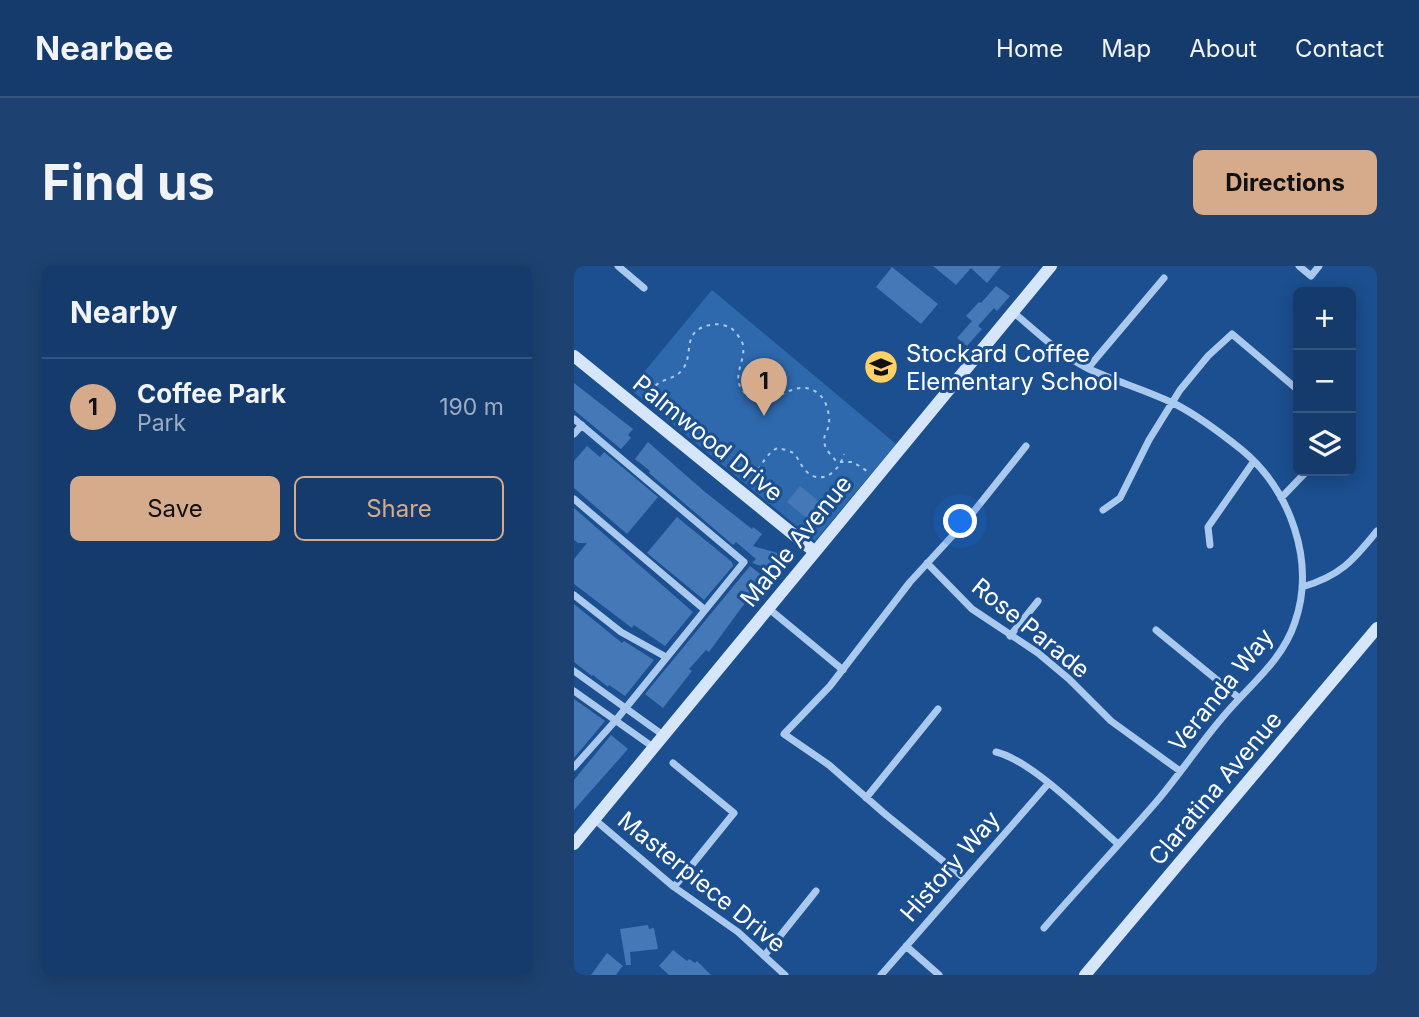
<!DOCTYPE html>
<html lang="en">
<head>
<meta charset="utf-8">
<style>
  :root { --surface:#143b6b; --page:#1d4271; --text:#f1f3f6; --muted:#9dadc1; --line:#33557e; --accent:#d6ab8b }
  body { margin:0; font-family:Inter,sans-serif; background:var(--page); color:var(--text) }
  .controls { position:absolute; right:21px; top:21px; display:grid; overflow:hidden; border-radius:10px; box-shadow:0 4px 18px #0003 }
  .controls button { width:63px; height:63px; display:grid; place-items:center; padding:0; border:0; border-bottom:2px solid var(--line); background:var(--surface); color:var(--text); font:35px sans-serif }
  .you { position:absolute; left:387px; top:256px; width:24px; height:24px; margin:-18px; border:5px solid #fff; border-radius:50%; background:#1a73e8; box-shadow:0 0 0 10px #1a73e833 }
  .badge { display:grid; place-items:center; width:46px; height:46px; border-radius:50%; background:var(--accent); color:#111; font-size:23px; font-weight:700 }
  .pin { position:absolute; translate:-50% -58px; filter:drop-shadow(0 2px 4px #0008) }
  .pin::after { content:''; position:absolute; top:37px; width:24px; height:21px; background:inherit; clip-path:polygon(0 0,100% 0,50% 100%) }
  .list { margin:0; padding:0; list-style:none }
  h2 { display:flex; justify-content:space-between; align-items:center; height:91px; margin:0; padding:0 28px; font-size:30px }
  h2 small { font-size:23px; font-weight:400; color:var(--muted) }
  .list li { display:grid; grid-template-columns:46px 1fr auto; gap:21px; align-items:center; box-sizing:border-box; height:98px; padding:0 28px; border-top:2px solid var(--line) }
  .list b { display:block; font-size:26px; white-space:nowrap }
  .list p { margin:0; font-size:23px; white-space:nowrap; color:var(--muted) }
  .list em { font-size:23px; font-style:normal; color:var(--muted) }
  .actions { display:flex; gap:14px; padding:21px 28px }
  .actions a { flex:1; padding:16px 0; border:2px solid var(--accent); border-radius:10px; text-align:center; font-size:24px; color:var(--accent) }
  .actions .main { background:var(--accent); color:#111 }
  .icon { flex:none; width:38px; height:38px; fill:none; stroke:currentColor; stroke-width:2; stroke-linecap:round; stroke-linejoin:round }
  .map { position:relative; flex:none; width:803px; height:709px; overflow:hidden; border-radius:10px }
  header { display:flex; align-items:center; gap:42px; box-sizing:border-box; height:98px; padding:0 35px; background:var(--surface); border-bottom:2px solid var(--line) }
  header strong { font-size:33px }
  nav { display:flex; gap:38px; margin-inline-start:auto; font-size:24px }
  .intro { display:flex; align-items:center; justify-content:space-between; box-sizing:border-box; height:168px; padding:0 42px }
  h1 { margin:0; font-size:49px }
  .button { padding:18px 32px; border-radius:10px; background:var(--accent); color:#111; font-size:24px; font-weight:700 }
  main { display:flex; gap:42px; padding:0 42px }
  aside { flex:1; background:var(--surface); border-radius:10px; box-shadow:0 4px 18px #0003 }
  .map>svg:first-child { display:block }
  .green { fill:#2e69ad }
  .building { fill:#4478b7 }
  .lines { fill:none; stroke-linecap:round; stroke-linejoin:round }
  .path { stroke:#a9c9ee; stroke-width:2; stroke-dasharray:3.5 5; stroke-linecap:butt }
  .street { stroke:#a9c9ee; stroke-width:7 }
  .secondary { stroke:#d6e6fa; stroke-width:12 }
  .labels { text-anchor:middle; dominant-baseline:central; stroke-width:6; stroke-linejoin:round; paint-order:stroke }
  .poi-label { font-size:24px; fill:#fff; stroke:#1b4f8f; text-anchor:start }
  .street-label { font-size:24px; fill:#fff; stroke:#1b4f8f }
</style>
</head>
<body>
<header>
<strong>Nearbee</strong>
<nav><a>Home</a><a>Map</a><a>About</a><a>Contact</a></nav>
</header>
<div class="intro"><h1>Find us</h1><a class="button">Directions</a></div>
<main>
<aside>
<h2>Nearby<small></small></h2>
<ul class="list">
<li><span class="badge">1</span><div><b>Coffee Park</b><p>Park</p></div><em>190 m</em></li>
</ul>
<div class="actions"><a class="main">Save</a><a>Share</a></div>
</aside>
<div class="map">
<svg width="803" height="709" viewBox="0 0 803 709">
  <rect width="100%" height="100%" fill="#1b4f8f"/>
  <path class="green" d="M138 24 322 178 241 275 56 123Z"/>
  <path class="building" d="M359 0H427L413 17 397 2 382 19Z
    M318 1 364 38 347 58 302 21Z
    M422 20 436 30 423 45 420 42 404 60 408 63 393 80 383 72 398 55 392 50 405 36 407 37Z
    M0 117 59 163 54 169 57 172 47 183 0 144Z
    M74 176 131 226 178 263 179 261 188 268 179 280 207 288 202 305 178 297 182 293 162 276 159 279 75 207 76 205 61 193Z
    M13 180 26 191 30 186 84 231 53 268 0 222V195Z
    M226 220 247 237 234 253 213 236Z
    M0 242 119 346 91 380 60 359 58 362 0 318V293L13 277H4L0 274Z
    M103 251 158 296 159 300 130 334 73 287Z
    M176 300 194 314 168 341 135 386 132 384 115 403 118 405 89 442 71 428Z
    M0 338 48 377 50 375 80 394 51 430 35 419 34 421 19 409 18 410 0 396Z
    M0 433 31 455 0 492Z
    M37 469 54 483 0 544V514Z
    M74 659 75 663 80 662 84 683 56 686 57 699H52L46 663Z
    M99 684 113 695 115 693 121 697 123 695 137 709H95L85 700Z
    M33 687 49 700 47 702 42 709H17Z"/>
  <g class="lines">
    <path class="path" d="M70 132C75 127 79 121 85 117 93 112 102 112 108 104 121 89 106 65 136 59 142 57 151 59 157 62 161 65 168 74 169 79 172 95 157 111 169 125 193 155 219 104 246 129 253 136 256 149 255 159 254 164 250 169 250 174 250 183 258 190 263 196H279L293 205
      M175 218C185 206 189 190 203 182 208 183 215 184 219 187 225 192 227 201 233 206 249 220 266 204 270 188"/>
    <path class="street" d="M44 0 70 22
      M725 0 737 10 745 0
      M439 46C463 66 486 89 515 103 543 116 575 125 603 139 626 151 648 168 668 184 716 224 742 295 721 356 708 396 674 420 648 452 625 479 606 508 583 535 546 578 507 619 470 662
      M514 102 590 12
      M0 153 170 296 42 454 0 501
      M0 168 8 159
      M707 232 733 205
      M0 233 131 344
      M529 244 546 232 575 174 606 124 634 90 658 68 724 124
      M636 279 634 261 680 195
      M353 297 398 343 464 387 495 413 537 455 606 505
      M728 321C766 310 779 295 803 265
      M0 329 47 366 92 391
      M194 342 269 404
      M582 364 665 432
      M436 370 464 335
      M0 405 89 469
      M0 425 79 481
      M422 486C459 495 514 552 544 578
      M99 497 160 547 100 621
      M292 532 364 443
      M20 553 100 621 164 666 211 709
      M390 612 311 548 255 499 210 468 256 420 336 316 393 254 452 180
      M332 680 365 709
      M190 690 242 625
      M307 709 474 518"/>
    <path class="secondary" d="M0 90 241 286
      M0 578 477 0
      M511 709 803 362"/>
  </g>
  <defs>
    <g id="school-disc" transform="scale(1.75)"><circle r="9.5" fill="#ffd166" stroke="#1b4f8f"/><path d="M0-5L7-2L0 1L-7-2ZM-4 1L0 2.5L4 1V4Q0 6-4 4Z" fill="#111"/></g>
  </defs>
  <g fill-rule="evenodd">
    <use href="#school-disc" x="307" y="101"/>
  </g>
  <g class="labels">
    <g class="poi-label">
      <text x="332" y="87">Stockard Coffee<tspan x="332" dy="28">Elementary School</tspan></text>
    </g>
    <g class="street-label">
      <text transform="translate(134 172) rotate(39)">Palmwood Drive</text>
      <text transform="translate(222 275) rotate(-51)">Mable Avenue</text>
      <text transform="translate(457 362) rotate(39)">Rose Parade</text>
      <text transform="translate(647 424) rotate(-51)">Veranda Way</text>
      <text transform="translate(641 522) rotate(-50)">Claratina Avenue</text>
      <text transform="translate(376 600) rotate(-49)">History Way</text>
      <text transform="translate(128 616) rotate(39)">Masterpiece Drive</text>
    </g>
  </g>
</svg>
<div class="controls">
<button>+</button>
<button>−</button>
<button><svg class="icon" aria-label="layers" viewBox="0 0 24 24"><path d="M12 4l9 5-9 5-9-5zM3 14l9 5 9-5"/></svg></button>
</div>
<div class="you"></div>
<div class="pin badge" style="left:190px;top:150px">1</div>
</div>
</main>
</body>
</html>
